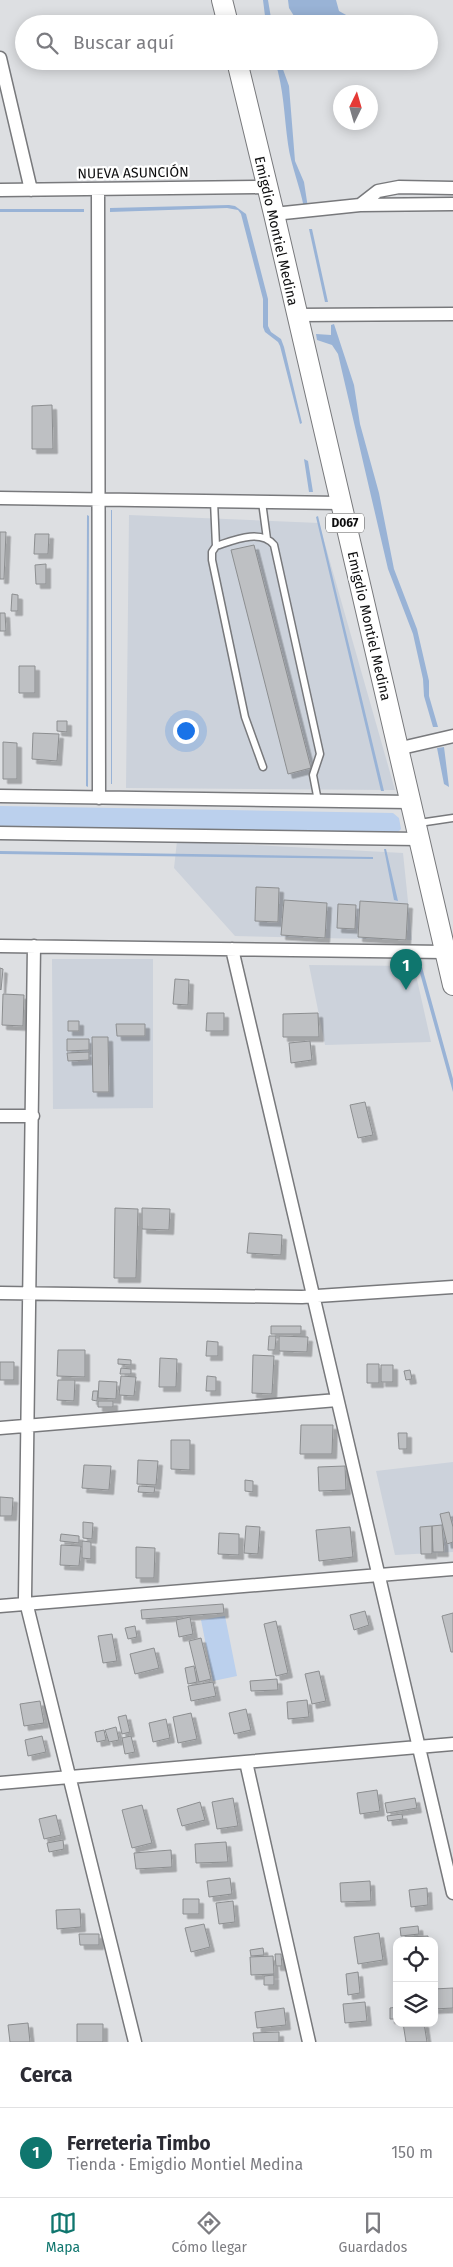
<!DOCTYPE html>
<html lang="es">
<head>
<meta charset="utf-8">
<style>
  :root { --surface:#fff; --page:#f2f2f3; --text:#2b2b33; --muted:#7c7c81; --line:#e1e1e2; --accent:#0f766e }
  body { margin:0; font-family:"Fira Sans",sans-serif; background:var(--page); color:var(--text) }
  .controls { position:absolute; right:15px; bottom:15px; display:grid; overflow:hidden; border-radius:10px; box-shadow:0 2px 12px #0003 }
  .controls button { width:45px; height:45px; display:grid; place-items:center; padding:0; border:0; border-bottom:1px solid var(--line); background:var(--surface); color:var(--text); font:25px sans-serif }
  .compass { position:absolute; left:333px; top:85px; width:45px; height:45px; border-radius:50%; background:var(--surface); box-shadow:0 2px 12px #0003; rotate:5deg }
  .you { position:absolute; left:185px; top:730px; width:18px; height:18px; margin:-12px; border:4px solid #fff; border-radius:50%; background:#1a73e8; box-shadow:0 0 0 8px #1a73e833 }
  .badge { display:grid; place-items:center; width:32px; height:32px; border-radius:50%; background:var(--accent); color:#fff; font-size:16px; font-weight:700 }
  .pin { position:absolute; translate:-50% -41px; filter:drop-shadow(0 1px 2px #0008) }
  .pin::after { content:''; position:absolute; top:26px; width:18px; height:15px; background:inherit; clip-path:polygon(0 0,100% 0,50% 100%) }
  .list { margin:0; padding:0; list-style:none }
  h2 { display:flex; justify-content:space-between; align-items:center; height:65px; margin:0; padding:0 20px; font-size:21px }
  h2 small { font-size:16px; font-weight:400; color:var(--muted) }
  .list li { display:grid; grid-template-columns:32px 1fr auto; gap:15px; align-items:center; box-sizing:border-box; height:90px; padding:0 20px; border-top:1px solid var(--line) }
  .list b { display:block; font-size:19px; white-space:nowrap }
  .list p { margin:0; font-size:16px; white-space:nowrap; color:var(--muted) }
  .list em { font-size:16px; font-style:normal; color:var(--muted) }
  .icon { flex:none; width:28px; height:28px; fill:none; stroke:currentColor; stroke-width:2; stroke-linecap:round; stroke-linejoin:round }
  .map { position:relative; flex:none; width:453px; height:2042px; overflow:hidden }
  .search { position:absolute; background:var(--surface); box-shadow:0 2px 12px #0003; left:15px; right:15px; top:15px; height:55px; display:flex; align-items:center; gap:12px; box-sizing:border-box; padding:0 18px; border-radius:28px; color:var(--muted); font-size:19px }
  .sheet { height:155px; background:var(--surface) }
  nav { display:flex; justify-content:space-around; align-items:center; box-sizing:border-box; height:70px; border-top:1px solid var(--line); background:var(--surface); font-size:14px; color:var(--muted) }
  nav a { display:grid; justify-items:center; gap:2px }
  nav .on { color:var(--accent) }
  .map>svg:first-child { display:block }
  .built { fill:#ccd2db }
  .green { fill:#bbd0ed }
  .water { fill:#99b3d6 }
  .building { fill:#bec0c3; stroke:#8c8e90; filter:url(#shadow) }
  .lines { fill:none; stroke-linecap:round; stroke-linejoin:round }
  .service-casing { stroke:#78797c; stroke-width:9 }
  .minor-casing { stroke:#78797c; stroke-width:15 }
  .primary-casing { stroke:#78797c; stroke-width:22 }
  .service { stroke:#fff; stroke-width:6 }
  .minor { stroke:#fff; stroke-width:12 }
  .primary { stroke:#fff; stroke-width:20 }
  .labels { text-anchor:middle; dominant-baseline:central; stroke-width:4.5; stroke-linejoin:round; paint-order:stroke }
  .shield { fill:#fff; stroke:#565656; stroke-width:1 }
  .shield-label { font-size:12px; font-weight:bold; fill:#0d0d0e }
  .street-label { font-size:14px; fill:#0d0d0e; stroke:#fff }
</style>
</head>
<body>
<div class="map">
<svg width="453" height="2042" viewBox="0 0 453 2042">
  <defs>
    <filter id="shadow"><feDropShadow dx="4.5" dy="4.5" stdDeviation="0" flood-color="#0004"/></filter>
  </defs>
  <rect width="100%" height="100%" fill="#dddfe2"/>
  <path class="built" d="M129 515 319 523 395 790 126 788Z
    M177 841 403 853 412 940 235 936 174 868Z
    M52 959H153V1108L53 1109Z
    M309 965 414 966 431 1042 325 1045Z
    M453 1462V1552L395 1555 376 1471Z"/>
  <path class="green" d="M0 806 393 813 399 818 401 829 397 833 0 826Z
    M225 1616 237 1676 213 1681 201 1620Z"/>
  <path class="water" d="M263 0H268L272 24H266Z
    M288 0H336L339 11 355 20V24H299L289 8Z
    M275 61H280L289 86 295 161 304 182 308 208H304C300 186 291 166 288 144 284 115 284 90 275 61Z
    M229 205 235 206 246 214 268 299V326L271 332 281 339 284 347 302 423 300 424 280 346 278 342 265 332 263 327V299L241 214 238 210 227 208 110 212V208Z
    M0 209H84V212H0Z
    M309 229H312L328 302H325Z
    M334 324 354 385 360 424 379 493 394 569 417 629 429 681V696L438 727H433L424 696 423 679 413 634 388 569 338 354 332 345 317 340 316 334 331 335V325Z
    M304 459 308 461 313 492H309Z
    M111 510H112V784H111Z
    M87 515 89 516 88 787 86 786Z
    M318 516 384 791H381L316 517Z
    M444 747 449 787 444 784 437 748Z
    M384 849H386L398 901 394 900Z
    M0 851 373 857V859L0 854Z
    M418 966 422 967 453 1079V1092Z"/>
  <path class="building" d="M52 405 53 449H32V406Z
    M0 532H6L4 579H0Z
    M35 534H49L48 554H34Z
    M254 545 311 768 288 774 231 550Z
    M46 564V584H36L35 565Z
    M12 594 18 595V611H11Z
    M0 613H5L6 631H0Z
    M19 666H35V693H19Z
    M57 721H67V732L57 731Z
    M33 733 59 734 57 761 32 759Z
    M3 742 17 743V779H3Z
    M256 887 279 888 278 922 255 921Z
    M284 900 327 903 325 938 281 935Z
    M360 901 408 904 406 940 358 937Z
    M338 904 356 905 355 929 337 928Z
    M0 968 3 969 1 990 0 989Z
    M175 979 189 980 188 1005 173 1004Z
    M3 994 24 995 23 1026 2 1025Z
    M207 1013H224V1031H206Z
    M318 1013 319 1037H283V1014Z
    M68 1021H79V1031H68Z
    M116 1024H145V1036H117Z
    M92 1037H108L109 1092H93Z
    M67 1039H89V1050L67 1051Z
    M310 1041 312 1060 291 1063 289 1043Z
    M89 1052V1060L68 1061 67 1053Z
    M365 1102 373 1135 358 1138 350 1105Z
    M115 1208 138 1209 136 1278H114Z
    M142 1208 170 1209 169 1230 142 1229Z
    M249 1233 282 1235 281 1255 247 1253Z
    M271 1326H301V1334H271Z
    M269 1336H276L275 1350H268Z
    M279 1336 308 1337 307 1352 279 1351Z
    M207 1341 218 1342V1356H206Z
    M58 1350H85V1377L57 1376Z
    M253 1355 274 1356 272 1394 252 1393Z
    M160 1358 177 1359 176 1387H159Z
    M118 1359 131 1360V1365L118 1364Z
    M0 1362H14V1380H0Z
    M367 1364H379V1383H367Z
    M381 1365H393V1382H381Z
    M121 1368 131 1369V1374H120Z
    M410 1370 412 1379 406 1380 404 1371Z
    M121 1376 136 1377 134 1396 119 1395Z
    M207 1376 216 1377V1391H206Z
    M58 1380H75L74 1401 57 1400Z
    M99 1381 117 1382 116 1399 98 1398Z
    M93 1391H98L97 1401 92 1400Z
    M98 1401H113V1407H98Z
    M301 1425H333L332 1454H300Z
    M398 1433H407V1449H399Z
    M171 1440H190V1470L171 1469Z
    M138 1460 158 1461 156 1485 137 1484Z
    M84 1465 111 1466 109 1490 82 1488Z
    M345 1466 346 1490 319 1491 318 1467Z
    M245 1480 253 1481V1492L245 1491Z
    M139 1486 155 1487 154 1493 138 1492Z
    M0 1497 13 1498 12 1516H0Z
    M449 1512 453 1527V1542L447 1544 440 1514Z
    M83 1522 93 1523 92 1539 83 1538Z
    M442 1525 444 1552H433L432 1526Z
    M246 1526 260 1527 258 1554 244 1553Z
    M432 1526V1554H421L420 1527Z
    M350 1527 353 1557 319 1561 316 1530Z
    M219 1533 239 1534V1555L218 1554Z
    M61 1534 79 1536V1543L60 1541Z
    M82 1541 91 1542V1559L82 1558Z
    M61 1545 81 1546 79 1566 60 1565Z
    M136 1547 155 1548 154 1578H136Z
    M223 1604 224 1613 142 1619 141 1610Z
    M365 1611 369 1625 354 1630 350 1615Z
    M453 1613V1652H451L442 1616Z
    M190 1617 193 1634 179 1637 176 1620Z
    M276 1621 288 1673 276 1676 264 1624Z
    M135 1626 137 1637 128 1639 125 1628Z
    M112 1634 117 1661 103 1663 98 1636Z
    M201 1638 211 1679 199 1682 189 1641Z
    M154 1648 159 1668 135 1674 130 1654Z
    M194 1666 197 1682 188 1684 185 1668Z
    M319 1671 326 1701 312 1704 305 1674Z
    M277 1679 278 1690 251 1691 250 1681Z
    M213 1682 216 1696 191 1701 188 1686Z
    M307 1700 309 1717 288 1719 287 1702Z
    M40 1701 44 1723 24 1726 20 1704Z
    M246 1709 251 1730 234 1734 229 1713Z
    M191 1713 197 1739 178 1743 173 1717Z
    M126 1715 130 1732 122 1734 118 1717Z
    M166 1719 170 1738 153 1742 149 1723Z
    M116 1727 119 1740 109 1742 105 1730Z
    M104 1730 106 1740 97 1742 95 1732Z
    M42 1736 46 1752 28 1756 25 1740Z
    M131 1736 135 1752 125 1754 122 1738Z
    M377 1790 380 1811 360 1814 357 1793Z
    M233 1798 238 1826 217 1829 212 1802Z
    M415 1798 417 1808 387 1813 385 1803Z
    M200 1802 205 1820 182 1826 177 1809Z
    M142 1805 152 1843 132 1848 122 1810Z
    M402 1814 403 1819 388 1821 387 1816Z
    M56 1815 61 1835 44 1839 39 1819Z
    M63 1840 64 1849 49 1852 47 1843Z
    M226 1842 228 1862 196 1863 195 1844Z
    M171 1850 172 1867 136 1869 134 1853Z
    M230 1878 232 1894 209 1897 207 1881Z
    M370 1881 371 1901 341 1902 340 1883Z
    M427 1888 428 1905 411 1907 409 1890Z
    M183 1899H199V1914H183Z
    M233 1901 235 1922 219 1924 216 1903Z
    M80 1909 81 1927 57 1929 56 1910Z
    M204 1924 210 1947 191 1952 185 1928Z
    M418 1926 419 1934 401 1936 400 1928Z
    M379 1933 383 1960 358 1964 354 1937Z
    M79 1934H99V1945H80Z
    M428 1936V1941H409L408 1937Z
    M263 1948 264 1955 251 1956 250 1950Z
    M275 1954H281L282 1966H276Z
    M273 1956 274 1974 251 1975 250 1957Z
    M358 1972 360 1993 348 1995 346 1974Z
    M274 1975V1985H264V1976Z
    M453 1988V2008L434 2009V1989Z
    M365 2002 367 2021 345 2023 343 2004Z
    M397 2007V2019H390V2008Z
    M284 2008 286 2025 257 2028 255 2012Z
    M28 2023 30 2042H10L8 2025Z
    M403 2023H424L427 2042H406Z
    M77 2024H103V2042H77Z
    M279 2032V2042H254L253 2033Z"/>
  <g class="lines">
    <g class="service-casing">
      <path id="service" d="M214 501 216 546
        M262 502 267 539
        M263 767 245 717 212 560V552L216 546C232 541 260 528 274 545L320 754 313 775 318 801
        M419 823 453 818"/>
    </g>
    <g class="minor-casing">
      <path id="minor" d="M0 58 31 190
        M98 189 99 798
        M0 190 266 187
        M360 205 378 191 399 187 453 188
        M274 214 360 205 453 204
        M296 315 453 314
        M0 498 340 503
        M397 749 453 736
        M0 796 410 802
        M0 833 419 839
        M0 946 445 952
        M34 946 25 1598 135 2042
        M232 949 453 1893
        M0 1116H33
        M0 1293 302 1297 453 1287
        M0 1428 337 1400
        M0 1606 453 1569
        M246 1762 309 2042
        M0 1783 453 1744"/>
    </g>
    <g class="primary-casing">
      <path id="primary" d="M222 0 228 24
        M237 61 274 214 453 985"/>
    </g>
    <use href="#service" class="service"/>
    <use href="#minor" class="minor"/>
    <use href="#primary" class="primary"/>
  </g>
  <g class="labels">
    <rect class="shield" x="326" y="513.5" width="38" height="19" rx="4"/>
    <g class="shield-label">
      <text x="345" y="523">D067</text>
    </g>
    <g class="street-label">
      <text transform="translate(133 173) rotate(-1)">NUEVA ASUNCIÓN</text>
      <text transform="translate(276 231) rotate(77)">Emigdio Montiel Medina</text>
      <text transform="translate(369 626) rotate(77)">Emigdio Montiel Medina</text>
    </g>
  </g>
</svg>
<div class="controls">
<button><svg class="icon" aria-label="locate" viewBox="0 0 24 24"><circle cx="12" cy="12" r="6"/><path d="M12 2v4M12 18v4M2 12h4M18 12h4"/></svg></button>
<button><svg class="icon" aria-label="layers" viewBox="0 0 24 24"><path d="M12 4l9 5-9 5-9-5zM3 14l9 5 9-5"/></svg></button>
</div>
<svg class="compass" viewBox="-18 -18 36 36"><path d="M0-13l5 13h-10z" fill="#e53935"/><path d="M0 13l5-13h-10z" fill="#7c7c81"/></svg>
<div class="you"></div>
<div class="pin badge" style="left:406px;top:990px">1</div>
<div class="search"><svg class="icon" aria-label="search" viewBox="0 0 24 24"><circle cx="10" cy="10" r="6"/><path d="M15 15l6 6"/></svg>Buscar aquí</div>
</div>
<section class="sheet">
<h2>Cerca<small></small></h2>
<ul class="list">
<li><span class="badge">1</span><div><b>Ferreteria Timbo</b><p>Tienda · Emigdio Montiel Medina</p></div><em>150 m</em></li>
</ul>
</section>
<nav>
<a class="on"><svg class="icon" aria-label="map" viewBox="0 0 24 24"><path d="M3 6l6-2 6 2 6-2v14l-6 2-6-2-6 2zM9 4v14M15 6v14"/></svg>Mapa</a>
<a><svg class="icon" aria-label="directions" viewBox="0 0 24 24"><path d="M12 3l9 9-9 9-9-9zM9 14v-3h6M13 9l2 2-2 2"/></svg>Cómo llegar</a>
<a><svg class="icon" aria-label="saved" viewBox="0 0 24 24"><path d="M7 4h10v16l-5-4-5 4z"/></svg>Guardados</a>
</nav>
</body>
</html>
